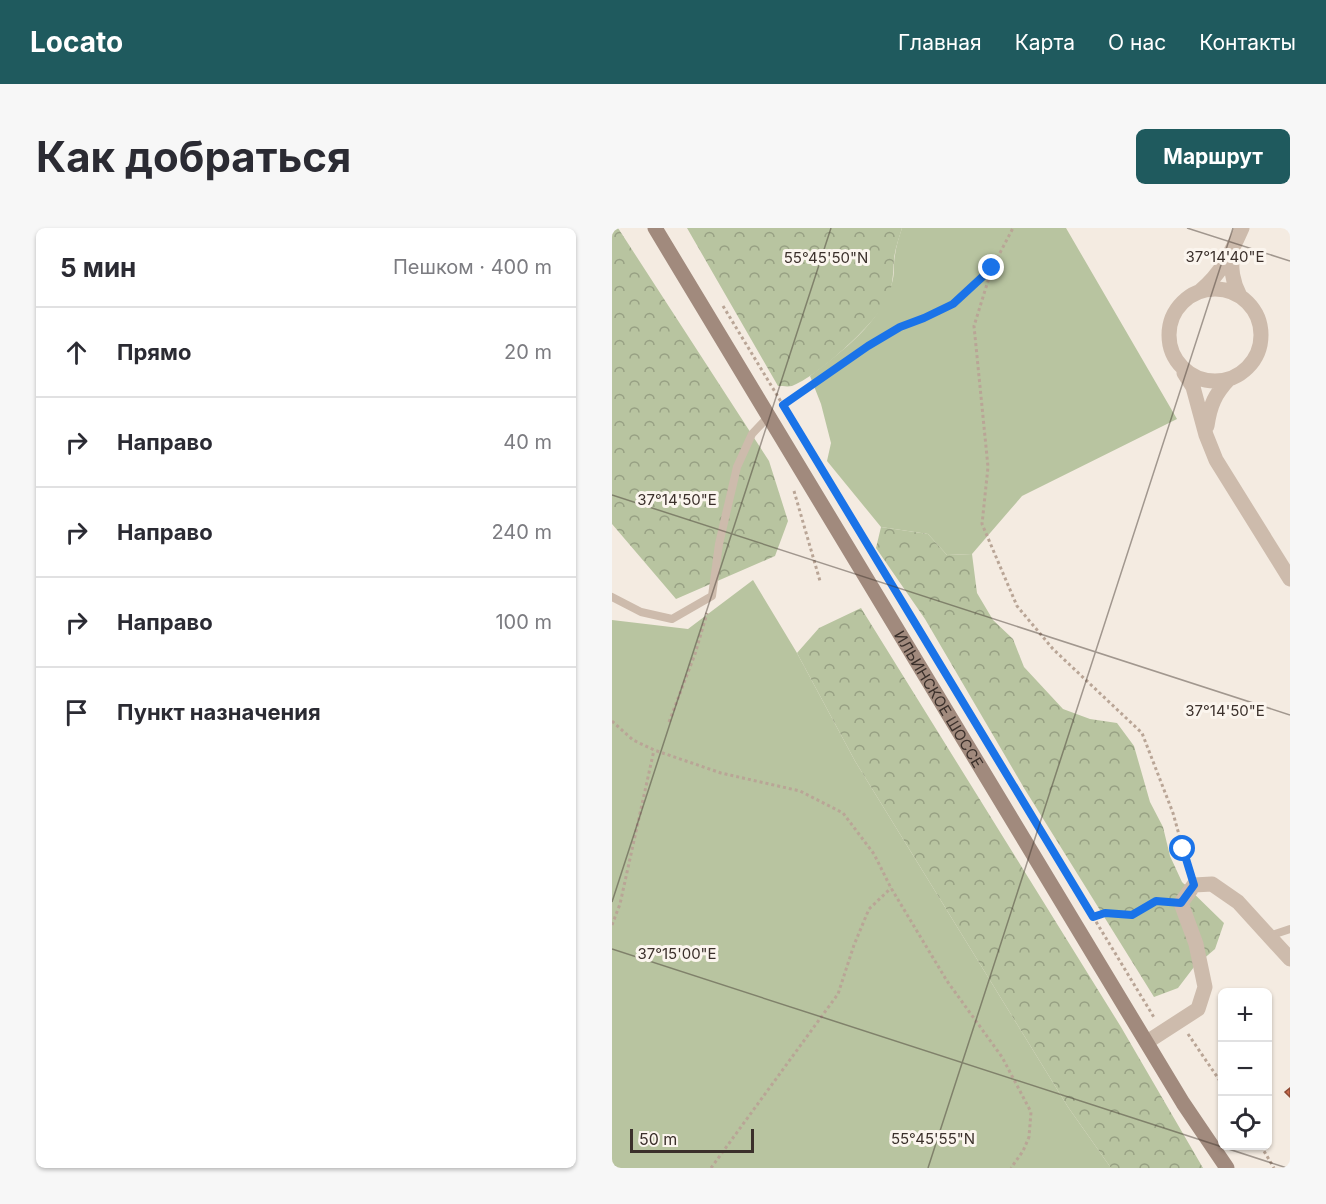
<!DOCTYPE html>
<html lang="ru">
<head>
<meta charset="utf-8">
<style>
  :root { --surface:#fff; --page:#f7f7f7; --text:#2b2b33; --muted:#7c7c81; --line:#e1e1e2; --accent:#1f5a5e }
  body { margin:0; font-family:Inter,sans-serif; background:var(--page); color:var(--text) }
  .controls { position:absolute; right:18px; bottom:18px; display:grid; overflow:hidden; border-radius:9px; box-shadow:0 2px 4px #0004 }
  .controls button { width:54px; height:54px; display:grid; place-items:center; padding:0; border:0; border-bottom:2px solid var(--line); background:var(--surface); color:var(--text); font:30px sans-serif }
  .scale { position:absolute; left:18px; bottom:15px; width:124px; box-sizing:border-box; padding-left:6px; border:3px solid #3b302b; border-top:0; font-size:16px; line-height:21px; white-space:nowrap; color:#3b302b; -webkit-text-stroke:4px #fbf5ee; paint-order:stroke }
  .stop { position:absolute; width:18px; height:18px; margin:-14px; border:4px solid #1a73e8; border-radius:50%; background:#fff }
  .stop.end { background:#1a73e8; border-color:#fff; box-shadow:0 2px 6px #0008 }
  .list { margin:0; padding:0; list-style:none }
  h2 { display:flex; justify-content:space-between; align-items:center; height:78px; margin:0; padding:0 24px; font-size:26px }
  h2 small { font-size:20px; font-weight:400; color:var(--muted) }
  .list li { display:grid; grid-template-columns:39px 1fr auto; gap:18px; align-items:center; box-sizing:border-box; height:90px; padding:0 24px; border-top:2px solid var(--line) }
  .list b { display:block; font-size:22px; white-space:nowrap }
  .list em { font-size:20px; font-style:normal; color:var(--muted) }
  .icon { flex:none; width:33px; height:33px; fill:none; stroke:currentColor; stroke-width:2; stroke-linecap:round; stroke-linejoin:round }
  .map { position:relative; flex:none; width:678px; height:940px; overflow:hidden; border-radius:9px }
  header { display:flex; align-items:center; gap:36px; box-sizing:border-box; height:84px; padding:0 30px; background:var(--accent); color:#fff }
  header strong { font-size:28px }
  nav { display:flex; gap:33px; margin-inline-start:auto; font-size:21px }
  .intro { display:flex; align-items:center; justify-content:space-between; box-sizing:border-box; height:144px; padding:0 36px }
  h1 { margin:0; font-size:42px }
  .button { padding:15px 27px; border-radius:9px; background:var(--accent); color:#fff; font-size:21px; font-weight:700 }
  main { display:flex; gap:36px; padding:0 36px }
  aside { flex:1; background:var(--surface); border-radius:9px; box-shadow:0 2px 4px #0004 }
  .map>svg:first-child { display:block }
  .green { fill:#b8c4a0 }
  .forest { fill:url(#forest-crowns) }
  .building { fill:#c8694b; stroke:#8c4a34; stroke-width:1.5 }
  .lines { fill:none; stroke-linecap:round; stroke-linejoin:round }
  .path { stroke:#b9a596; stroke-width:3; stroke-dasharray:3 3; stroke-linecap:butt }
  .lane { stroke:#cdbbac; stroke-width:8 }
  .street { stroke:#cdbbac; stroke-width:15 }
  .secondary { stroke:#a18a7d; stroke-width:15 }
  .route { stroke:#1a73e8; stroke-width:8 }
  .ticks { fill:none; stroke:#3b302b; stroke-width:1.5; stroke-opacity:0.45 }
  .labels { text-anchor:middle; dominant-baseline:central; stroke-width:6; stroke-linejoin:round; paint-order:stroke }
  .street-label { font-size:15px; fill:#3b302b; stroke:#fbf5ee }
  .ticks-label { font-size:15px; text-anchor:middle; fill:#3b302b; stroke:#fbf5ee; stroke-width:6; stroke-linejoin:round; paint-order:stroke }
</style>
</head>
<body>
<header>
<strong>Locato</strong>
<nav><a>Главная</a><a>Карта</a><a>О нас</a><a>Контакты</a></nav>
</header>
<div class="intro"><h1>Как добраться</h1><a class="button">Маршрут</a></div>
<main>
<aside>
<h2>5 мин<small>Пешком · 400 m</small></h2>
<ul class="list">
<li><svg class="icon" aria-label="ahead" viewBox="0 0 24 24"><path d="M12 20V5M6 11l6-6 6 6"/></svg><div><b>Прямо</b></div><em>20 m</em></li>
<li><svg class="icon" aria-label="right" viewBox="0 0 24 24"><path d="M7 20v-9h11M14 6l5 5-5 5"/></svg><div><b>Направо</b></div><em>40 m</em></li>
<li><svg class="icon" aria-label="right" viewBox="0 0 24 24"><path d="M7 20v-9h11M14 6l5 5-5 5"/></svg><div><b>Направо</b></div><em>240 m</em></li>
<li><svg class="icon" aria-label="right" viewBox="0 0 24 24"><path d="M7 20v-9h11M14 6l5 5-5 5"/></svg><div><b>Направо</b></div><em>100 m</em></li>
<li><svg class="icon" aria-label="arrive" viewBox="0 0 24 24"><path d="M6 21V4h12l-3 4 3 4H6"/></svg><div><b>Пункт назначения</b></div></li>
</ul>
</aside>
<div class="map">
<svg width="678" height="940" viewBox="0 0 678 940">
  <defs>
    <pattern id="forest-crowns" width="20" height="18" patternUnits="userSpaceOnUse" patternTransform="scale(1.5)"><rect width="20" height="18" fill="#b8c4a0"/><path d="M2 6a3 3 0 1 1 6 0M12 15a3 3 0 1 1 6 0" fill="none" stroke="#97a083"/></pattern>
  </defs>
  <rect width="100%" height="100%" fill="#f4ebe1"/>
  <path class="green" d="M290 0H454L565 191 410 268 360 326 335 327 316 306 269 299 215 233 219 215 209 176 198 148C230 123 268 96 280 55 283 46 281 36 283 27 284 18 287 9 290 0Z
    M141 352 185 425 243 533 456 879 499 940H0V392L76 401Z"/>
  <path class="forest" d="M0 0H6L157 233 176 293 163 328 64 371 0 296Z
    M75 0H290C287 10 283 21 282 31 281 46 281 59 275 72 263 96 205 149 180 158 176 159 170 158 166 158Z
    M269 299 316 306 335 327 360 326 365 365 381 392 401 411 412 439 451 481 478 491 505 495 522 518 538 574 551 599 558 628 570 654 612 695 603 721 582 739 566 760 542 769 412 560 313 391 264 320Z
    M249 380 509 799 591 940H499L456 879 243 533 185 425 207 400Z"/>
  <path class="building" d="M678 860V869L673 864Z"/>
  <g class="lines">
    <path class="path" d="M380 40 362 98 376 239 370 296 405 378 441 421 530 505 561 585 577 643
      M111 78 543 791
      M170 178 256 118 288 99 312 90 341 76 380 40 401 0
      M182 263 208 353
      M0 493 21 512 42 522 109 545 188 563 231 585 262 626 279 660 335 753 390 829 419 884 417 909 411 923 399 940
      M57 494 83 426 95 385
      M481 689C498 683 505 689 520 686 535 684 535 672 555 674
      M0 697 8 676 42 522
      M576 806 610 856
      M649 918 662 940
      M99 940 226 766 242 717 257 681 279 660"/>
    <path class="lane" d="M0 369 29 384 60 391 100 368 107 316 125 239 140 206 157 188
      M657 708 678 701"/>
    <path class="street" d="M620 24C619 41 620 53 628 68
      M557 107a46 46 0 1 1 92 0a46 46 0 1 1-92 0Z
      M588 63C609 46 619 25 630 0
      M572 145 581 159 594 207 604 232 678 351
      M595 198C598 177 603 166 617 151
      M535 814 586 781 593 759 584 716 569 675 582 657 600 656 626 674 678 731"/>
    <path class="secondary" id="s1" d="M43 0 571 875 615 940"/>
  </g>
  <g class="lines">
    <path class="route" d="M380 40 341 76 312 90 288 99 256 118 171 177 481 689 493 685 520 687 544 673 569 675 582 657 571 621"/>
  </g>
  <path class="ticks" d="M575 0 678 33M0 267 678 487M0 674 219 0M0 721 675 940M316 940 621 0"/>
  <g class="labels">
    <g class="street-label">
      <text stroke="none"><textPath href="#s1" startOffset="550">ИЛЬИНСКОЕ ШОССЕ</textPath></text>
    </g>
  </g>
  <g class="ticks-label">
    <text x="613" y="34">37°14'40"E</text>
    <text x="214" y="35">55°45'50"N</text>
    <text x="65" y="277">37°14'50"E</text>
    <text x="613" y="488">37°14'50"E</text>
    <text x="65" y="731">37°15'00"E</text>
    <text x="321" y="916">55°45'55"N</text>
  </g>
</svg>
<div class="controls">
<button>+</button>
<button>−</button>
<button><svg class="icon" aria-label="locate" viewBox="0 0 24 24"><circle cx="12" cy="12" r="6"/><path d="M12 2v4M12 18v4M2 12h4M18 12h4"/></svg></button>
</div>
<div class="scale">50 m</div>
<div class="stop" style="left:571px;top:621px"></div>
<div class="stop end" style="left:380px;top:40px"></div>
</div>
</main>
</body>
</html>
